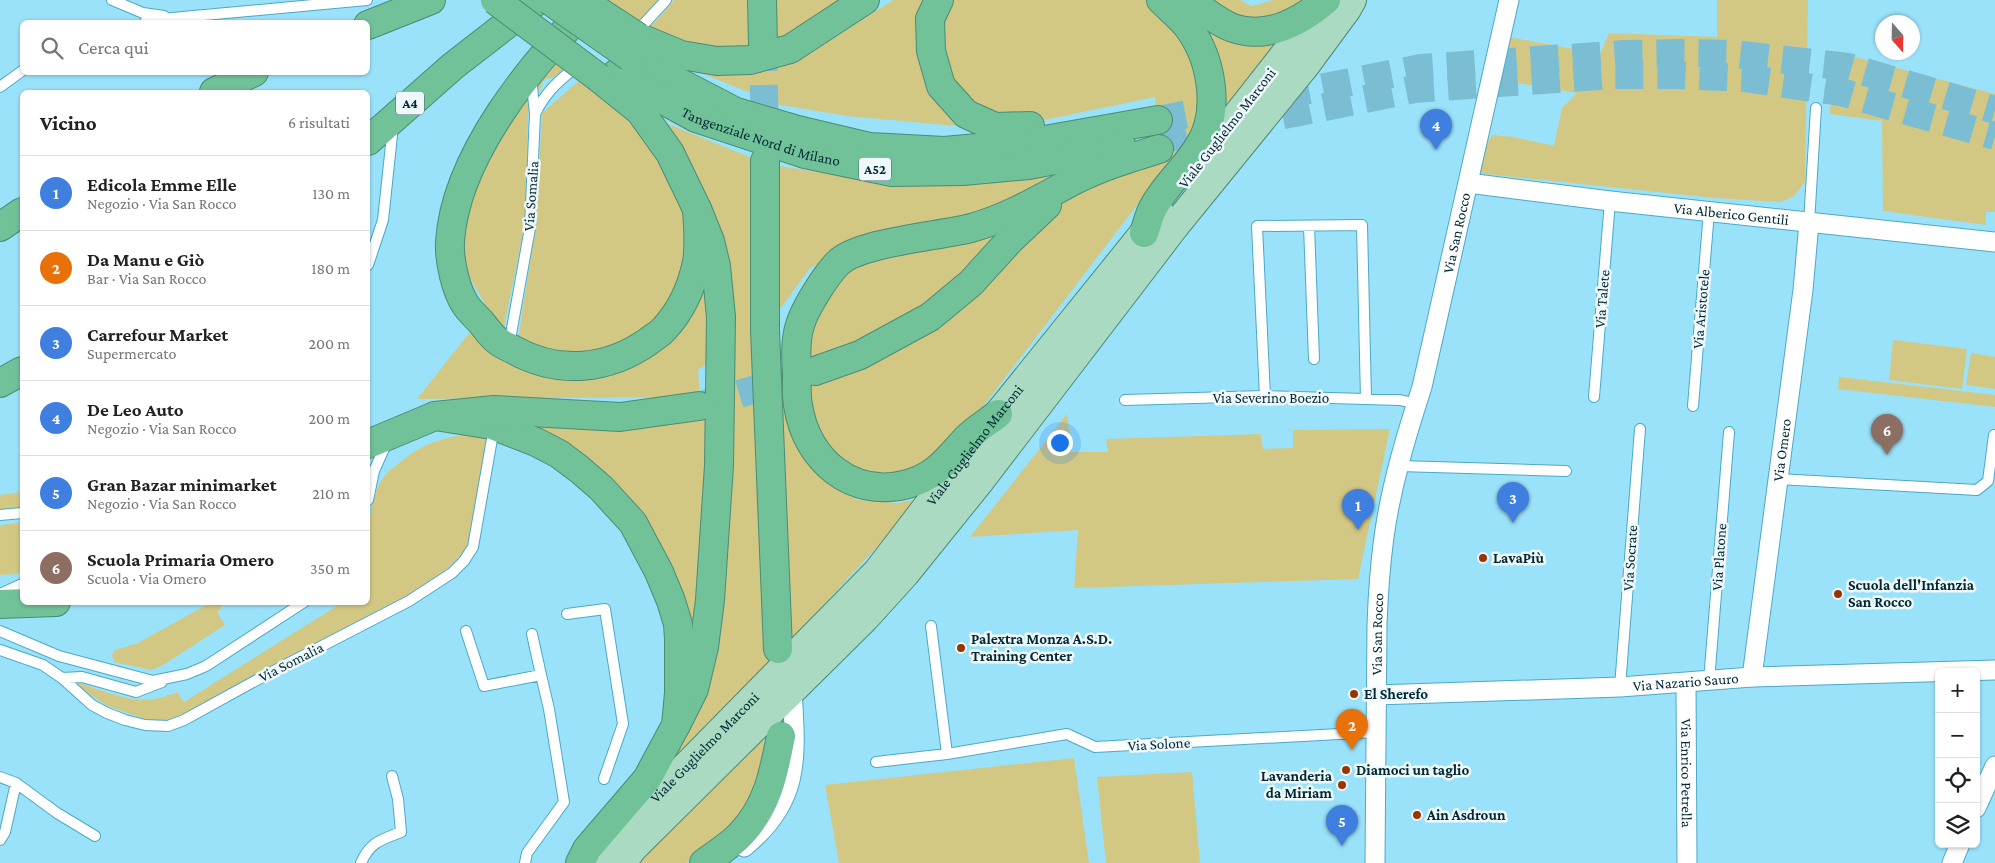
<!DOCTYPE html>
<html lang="it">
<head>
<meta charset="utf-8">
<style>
  :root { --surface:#fff; --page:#f6f6f6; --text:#202124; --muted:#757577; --line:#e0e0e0; --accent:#db2777 }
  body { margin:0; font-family:"Crimson Pro",serif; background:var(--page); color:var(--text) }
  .controls { position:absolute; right:15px; bottom:15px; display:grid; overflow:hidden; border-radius:8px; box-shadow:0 1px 4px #0004 }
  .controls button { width:45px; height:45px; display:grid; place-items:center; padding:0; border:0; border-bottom:1px solid var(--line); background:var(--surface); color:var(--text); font:25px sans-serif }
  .compass { position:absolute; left:1875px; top:15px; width:45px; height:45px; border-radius:50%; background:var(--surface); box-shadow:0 1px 4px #0004; rotate:160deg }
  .you { position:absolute; left:1059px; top:442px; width:18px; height:18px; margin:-12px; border:4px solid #fff; border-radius:50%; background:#1a73e8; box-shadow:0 0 0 8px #1a73e833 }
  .badge { display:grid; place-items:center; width:32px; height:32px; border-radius:50%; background:var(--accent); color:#fff; font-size:16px; font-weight:700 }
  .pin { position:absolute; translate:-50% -41px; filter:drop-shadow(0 1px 2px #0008) }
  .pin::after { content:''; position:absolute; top:26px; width:18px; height:15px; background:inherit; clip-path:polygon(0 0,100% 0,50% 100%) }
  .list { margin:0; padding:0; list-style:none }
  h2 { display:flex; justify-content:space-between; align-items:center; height:65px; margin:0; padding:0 20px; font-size:21px }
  h2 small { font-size:16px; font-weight:400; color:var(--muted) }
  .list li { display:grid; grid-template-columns:32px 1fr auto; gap:15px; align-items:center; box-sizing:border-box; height:75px; padding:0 20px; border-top:1px solid var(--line) }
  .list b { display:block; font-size:19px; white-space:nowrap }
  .list p { margin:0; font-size:16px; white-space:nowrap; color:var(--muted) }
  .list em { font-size:16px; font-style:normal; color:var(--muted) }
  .icon { flex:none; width:28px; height:28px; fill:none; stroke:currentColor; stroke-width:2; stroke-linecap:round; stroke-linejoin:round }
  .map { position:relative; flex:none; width:1995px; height:863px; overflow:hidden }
  .search { position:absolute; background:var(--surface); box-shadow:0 1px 4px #0004; left:20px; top:20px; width:350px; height:55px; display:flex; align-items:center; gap:12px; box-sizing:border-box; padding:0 18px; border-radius:8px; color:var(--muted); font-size:19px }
  .panel { position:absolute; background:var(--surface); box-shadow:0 1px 4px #0004; left:20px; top:90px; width:350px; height:515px; border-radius:8px }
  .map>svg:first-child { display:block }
  .green { fill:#d2c884 }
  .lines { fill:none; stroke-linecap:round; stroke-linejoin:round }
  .motorway-tunnel { stroke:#7bbdd2; stroke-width:28; stroke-dasharray:28 14; stroke-linecap:butt }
  .service-casing { stroke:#4ba9c6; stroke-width:12 }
  .minor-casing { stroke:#4ba9c6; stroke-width:21 }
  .primary-casing { stroke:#498c76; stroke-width:30 }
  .motorway-casing { stroke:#498c76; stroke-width:30 }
  .service { stroke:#fff; stroke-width:10 }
  .minor { stroke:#fff; stroke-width:19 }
  .primary { stroke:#aadac2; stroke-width:28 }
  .motorway { stroke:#71c199; stroke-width:28 }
  .motorway-bridge-casing { stroke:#498c76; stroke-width:30; stroke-linecap:butt }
  .motorway-bridge { stroke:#71c199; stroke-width:28 }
  .poi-dot { fill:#983400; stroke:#eff8fb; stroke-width:2 }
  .labels { text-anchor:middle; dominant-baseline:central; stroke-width:5; stroke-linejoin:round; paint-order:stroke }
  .shield { fill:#eff8fb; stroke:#486770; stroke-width:1 }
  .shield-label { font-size:14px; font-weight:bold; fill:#002934 }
  .street-label { font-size:15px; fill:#002934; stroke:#eff8fb }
  .poi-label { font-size:15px; font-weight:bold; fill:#002934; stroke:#eff8fb; text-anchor:start }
</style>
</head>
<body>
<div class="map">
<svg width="1995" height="863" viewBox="0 0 1995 863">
  <rect width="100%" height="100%" fill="#9ae2fa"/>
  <path class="green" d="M608 0H658L640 21 632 27 602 5Z
    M674 0H752L753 54 748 55 639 33 656 21Z
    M768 0H855L769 50Z
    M893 0H929L967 127 847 116 781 105 693 70 792 59 826 43Z
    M952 0H1147L1177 27 1199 80 1198 125 1187 147 1170 162 975 417 944 452 910 474H854L814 435 809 385 896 350 981 288 1021 249 1049 211 1080 187 1162 162 1155 97 1020 125 991 120 957 90 946 59 943 26Z
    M1177 0 1207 27 1294 28 1214 127Z
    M1206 0H1240L1252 6 1273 0H1305L1278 17 1247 23Z
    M1717 0H1808L1805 182 1793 197 1780 202 1715 198 1477 173 1479 156 1492 135 1514 137 1554 146 1562 108 1577 93 1500 80 1509 37 1600 54 1609 33 1717 37Z
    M1832 51 1995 94V212H1986V225L1883 211 1882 121 1830 114Z
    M552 56 566 67 553 78C542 78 543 82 540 90L536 88Z
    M581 79 615 104 653 148 683 205 689 244 683 281 661 317 643 334 611 346 577 356 542 352 518 339 537 219 542 113Z
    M528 96 530 98 528 117 526 218 504 327 493 318 463 266 467 204 507 122Z
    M668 124 752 158 758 374 769 663 672 768 666 760 705 684 732 345 666 132Z
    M779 166 896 184 983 183 1066 175 993 209 952 221 869 237 810 268 781 308 771 305Z
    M1002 228 960 280 899 322 809 364 810 336 819 312 832 290 850 270 880 257Z
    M705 272 709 362 698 370 700 397 417 399 470 332 493 353 528 372 568 381 618 371Z
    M1893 340 1967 349 1962 389 1889 380Z
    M778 351 786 355 832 485 858 500 898 503 922 498 791 640Z
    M1971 353 1995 357V389L1966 385Z
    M1839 377 1995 395V407L1838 389Z
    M710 411 705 561 691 640 680 593 662 547 633 508 506 417Z
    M1067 414 1072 452H1108L1106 439 1261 434 1263 449 1293 448V430L1390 429 1358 579 1074 588 1078 530 970 537Z
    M474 434 484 437 487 440 469 543 462 555 434 581 192 715 159 724 108 706 80 688 77 683C85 684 93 688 100 690 130 700 148 705 177 692L184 702 340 604V603L368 602C368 566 363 509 383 478 390 469 401 462 409 455 430 441 450 436 474 434Z
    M22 492V508L0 510V495Z
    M22 523V571L18 574 0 575V525Z
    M210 603H219L222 608 217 612 225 625 163 665 151 670 114 662 112 655 115 650 138 643Z
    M760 740 771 742 761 788 736 823 686 863H640L661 840Z
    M1074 758 1089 863H839L825 785Z
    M1192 772 1200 863H1106L1097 777Z"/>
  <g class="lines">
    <path class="motorway-tunnel" d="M763 43 765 142
      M1158 120 1421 68 1625 54 1678 53 1734 54 1848 67 1995 110
      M1159 140 1415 89 1611 75H1677L1744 78 1841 92 1995 136
      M699 406 815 371"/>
    <g class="service-casing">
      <path id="service" d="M112 0 143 13 164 16
        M145 22 172 18 367 0
        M642 26 666 0
        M531 78 535 113
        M0 87 22 71
        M1809 223 1816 108
        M1309 226 1314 359
        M368 265 383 220 393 126
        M511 334 530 228 535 114C544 95 555 84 571 71
        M1265 396 1257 226 1362 225 1366 399
        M1594 397 1610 201
        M1125 400 1265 396 1400 400 1417 404
        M1693 406 1709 211
        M1399 466 1566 471
        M1778 479 1977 490 1988 481 1994 435
        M368 500 374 471 387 442
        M0 515 22 513
        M0 594 22 584
        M567 614 605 609 623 724 604 779
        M931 626 947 754
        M0 631 59 656 153 681 187 674 206 666 304 602
        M466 631 484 686 541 675 549 709 564 802 527 853 525 863
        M532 634 541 675
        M0 650 43 665 62 678 92 705 107 713 125 720 145 725 168 726 184 720 264 676 409 601 452 573 464 561 473 547 492 439
        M62 678 82 677 136 692 162 682
        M1709 681 1729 432
        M1620 687 1640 429
        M876 762 947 754 1067 734 1095 747 1376 732
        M0 777 16 783 5 832 0 840
        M16 783 57 813 95 836
        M361 863C370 842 381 840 401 832L398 799 392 776"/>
    </g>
    <g class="minor-casing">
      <g id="minor">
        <path id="s1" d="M1468 183 1610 201 1995 242"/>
        <path id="s2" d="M1752 677 1803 290 1809 223"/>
        <path id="s3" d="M1686 683 1687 863"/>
        <path id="s4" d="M1376 695 1620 687 1752 677 1995 670"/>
        <path d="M1976 808 1995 766"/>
        <path d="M744 847C801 801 796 757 792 690"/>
        <path id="s5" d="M1375 863 1377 625C1378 596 1380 566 1384 537 1391 486 1406 436 1422 387L1509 0"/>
        <path d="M1952 863 1960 844"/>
      </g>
    </g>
    <g class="primary-casing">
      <g id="primary">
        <path d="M1194 170 1325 3"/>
        <path id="s6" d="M591 863 877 572 998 414 1160 213"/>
        <path d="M621 863 634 847 866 617 905 574 980 481 1175 226 1305 66 1347 9 1352 0"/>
      </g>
    </g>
    <g class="motorway-casing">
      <g id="motorway">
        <path d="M762 0 763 43"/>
        <path d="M939 0 930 19 931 51 941 86 966 114 995 127 1030 126"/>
        <path d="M1190 0C1203 10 1217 22 1233 28 1267 40 1301 21 1326 0"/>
        <path d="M592 3C533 62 455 156 450 242 449 261 456 292 467 307 471 312 476 317 480 321 486 328 491 336 498 341 502 345 509 347 514 350 559 375 608 370 649 341 654 337 660 334 664 329 681 311 692 286 697 262 700 245 698 226 697 209"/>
        <path d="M368 25 431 0"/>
        <path d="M638 37 681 55 717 61 750 60 790 49 865 0"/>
        <path d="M630 57 736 112 794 129 870 147 944 151 1022 144 1158 120"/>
        <path id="s7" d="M616 74 696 118 805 154 892 172 963 171 1029 165 1122 147"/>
        <path d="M599 78 640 111 670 153 697 209 710 241 716 266 721 317 719 466 710 600 704 647 694 689 676 725"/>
        <path d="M214 92 254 72"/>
        <path d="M368 141 453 66 538 0"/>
        <path d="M765 161V330L778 649"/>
        <path d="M0 227 22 212"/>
        <path d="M1144 233C1147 225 1149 215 1153 208 1165 185 1186 168 1199 146 1221 112 1212 59 1188 27 1180 17 1170 9 1161 0"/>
        <path d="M815 371 860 355 930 317 971 283 1011 239 1047 205"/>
        <path d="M0 383 22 371"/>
        <path d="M998 414C988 422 976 429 967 438 948 458 937 476 908 484 852 499 806 460 798 405 796 395 797 385 797 374 796 358 795 340 800 325 805 308 826 275 838 263 859 242 941 236 971 228 1008 218 1039 199 1073 181 1100 167 1130 158 1159 149"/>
        <path d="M435 416 492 425 536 442 559 454 579 469 601 488 633 523 659 572 671 601 678 624 679 639V693L676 725 647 779 587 849 580 863"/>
        <path d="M368 444 435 416 494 410 620 417 699 406"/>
        <path d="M0 604 56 602"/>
        <path d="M704 863C716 854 731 845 741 834 768 806 774 772 781 736"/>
      </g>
    </g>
    <use href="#service" class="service"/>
    <use href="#minor" class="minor"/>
    <use href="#primary" class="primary"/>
    <use href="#motorway" class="motorway"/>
    <g class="motorway-bridge-casing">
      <path id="motorway-bridge" d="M495 0 599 78
        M549 0 630 57
        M581 0 638 37"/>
    </g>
    <use href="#motorway-bridge" class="motorway-bridge"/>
  </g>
  <g class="poi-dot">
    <circle cx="1483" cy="558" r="5"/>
    <circle cx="1838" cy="594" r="5"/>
    <circle cx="961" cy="648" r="5"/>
    <circle cx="1354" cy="694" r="5"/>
    <circle cx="1346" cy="770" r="5"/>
    <circle cx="1342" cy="785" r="5"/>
    <circle cx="1417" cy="815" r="5"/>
  </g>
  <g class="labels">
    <g class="shield">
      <rect x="396" y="91.5" width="28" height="23" rx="4"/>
      <rect x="859" y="157.5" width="32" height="23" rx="4"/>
    </g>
    <g class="shield-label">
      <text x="410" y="103">A4</text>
      <text x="875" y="169">A52</text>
    </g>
    <g class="street-label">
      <text transform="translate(1227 128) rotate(-52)">Viale Guglielmo Marconi</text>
      <text stroke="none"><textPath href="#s7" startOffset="159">Tangenziale Nord di Milano</textPath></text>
      <text transform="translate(531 196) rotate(-86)">Via Somalia</text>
      <text stroke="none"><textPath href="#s1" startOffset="265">Via Alberico Gentili</textPath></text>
      <text stroke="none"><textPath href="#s5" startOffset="639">Via San Rocco</textPath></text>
      <text transform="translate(1602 299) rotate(-85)">Via Talete</text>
      <text transform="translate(1701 309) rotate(-85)">Via Aristotele</text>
      <text x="1271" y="398">Via Severino Boezio</text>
      <text stroke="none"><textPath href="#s6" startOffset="568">Viale Guglielmo Marconi</textPath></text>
      <text stroke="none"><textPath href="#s2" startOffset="229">Via Omero</textPath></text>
      <text transform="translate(1719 557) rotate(-86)">Via Platone</text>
      <text transform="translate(1630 558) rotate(-86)">Via Socrate</text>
      <text stroke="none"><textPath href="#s5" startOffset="229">Via San Rocco</textPath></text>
      <text transform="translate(291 662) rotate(-27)">Via Somalia</text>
      <text stroke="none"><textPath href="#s4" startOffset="310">Via Nazario Sauro</textPath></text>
      <text transform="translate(1159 744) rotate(-3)">Via Solone</text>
      <text stroke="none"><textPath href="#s6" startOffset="162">Viale Guglielmo Marconi</textPath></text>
      <text stroke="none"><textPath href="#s3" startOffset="90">Via Enrico Petrella</textPath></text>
    </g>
    <g class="poi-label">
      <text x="1493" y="558">LavaPiù</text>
      <text x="1848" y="585">Scuola dell'Infanzia<tspan x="1848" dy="17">San Rocco</tspan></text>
      <text x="971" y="639">Palextra Monza A.S.D.<tspan x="971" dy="17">Training Center</tspan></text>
      <text x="1364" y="694">El Sherefo</text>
      <text x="1356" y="770">Diamoci un taglio</text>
      <text x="1332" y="776" text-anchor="end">Lavanderia<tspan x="1332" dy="17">da Miriam</tspan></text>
      <text x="1427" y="815">Ain Asdroun</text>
    </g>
  </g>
</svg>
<div class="controls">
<button>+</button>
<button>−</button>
<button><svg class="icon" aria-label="locate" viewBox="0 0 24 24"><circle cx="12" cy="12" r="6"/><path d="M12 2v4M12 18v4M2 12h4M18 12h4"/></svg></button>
<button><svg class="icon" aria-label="layers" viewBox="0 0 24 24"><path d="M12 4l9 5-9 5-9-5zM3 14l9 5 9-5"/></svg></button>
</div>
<svg class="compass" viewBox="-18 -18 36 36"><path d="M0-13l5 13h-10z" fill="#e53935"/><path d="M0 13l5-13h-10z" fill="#757577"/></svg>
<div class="you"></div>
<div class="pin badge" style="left:1358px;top:530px;background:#3f7fe0">1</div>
<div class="pin badge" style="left:1352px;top:750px;background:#e8710a">2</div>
<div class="pin badge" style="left:1513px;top:523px;background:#3f7fe0">3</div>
<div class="pin badge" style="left:1436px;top:150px;background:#3f7fe0">4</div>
<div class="pin badge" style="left:1342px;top:846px;background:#3f7fe0">5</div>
<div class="pin badge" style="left:1887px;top:455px;background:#8d6e63">6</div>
<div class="search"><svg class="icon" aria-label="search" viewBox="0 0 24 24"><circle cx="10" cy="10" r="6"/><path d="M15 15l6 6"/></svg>Cerca qui</div>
<section class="panel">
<h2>Vicino<small>6 risultati</small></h2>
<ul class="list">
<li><span class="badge" style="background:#3f7fe0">1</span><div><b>Edicola Emme Elle</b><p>Negozio · Via San Rocco</p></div><em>130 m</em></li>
<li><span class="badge" style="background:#e8710a">2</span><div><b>Da Manu e Giò</b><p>Bar · Via San Rocco</p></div><em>180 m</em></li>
<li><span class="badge" style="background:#3f7fe0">3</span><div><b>Carrefour Market</b><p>Supermercato</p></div><em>200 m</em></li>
<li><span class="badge" style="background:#3f7fe0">4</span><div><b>De Leo Auto</b><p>Negozio · Via San Rocco</p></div><em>200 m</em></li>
<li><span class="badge" style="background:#3f7fe0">5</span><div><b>Gran Bazar minimarket</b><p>Negozio · Via San Rocco</p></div><em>210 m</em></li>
<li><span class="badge" style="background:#8d6e63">6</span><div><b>Scuola Primaria Omero</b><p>Scuola · Via Omero</p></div><em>350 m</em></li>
</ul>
</section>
</div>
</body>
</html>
